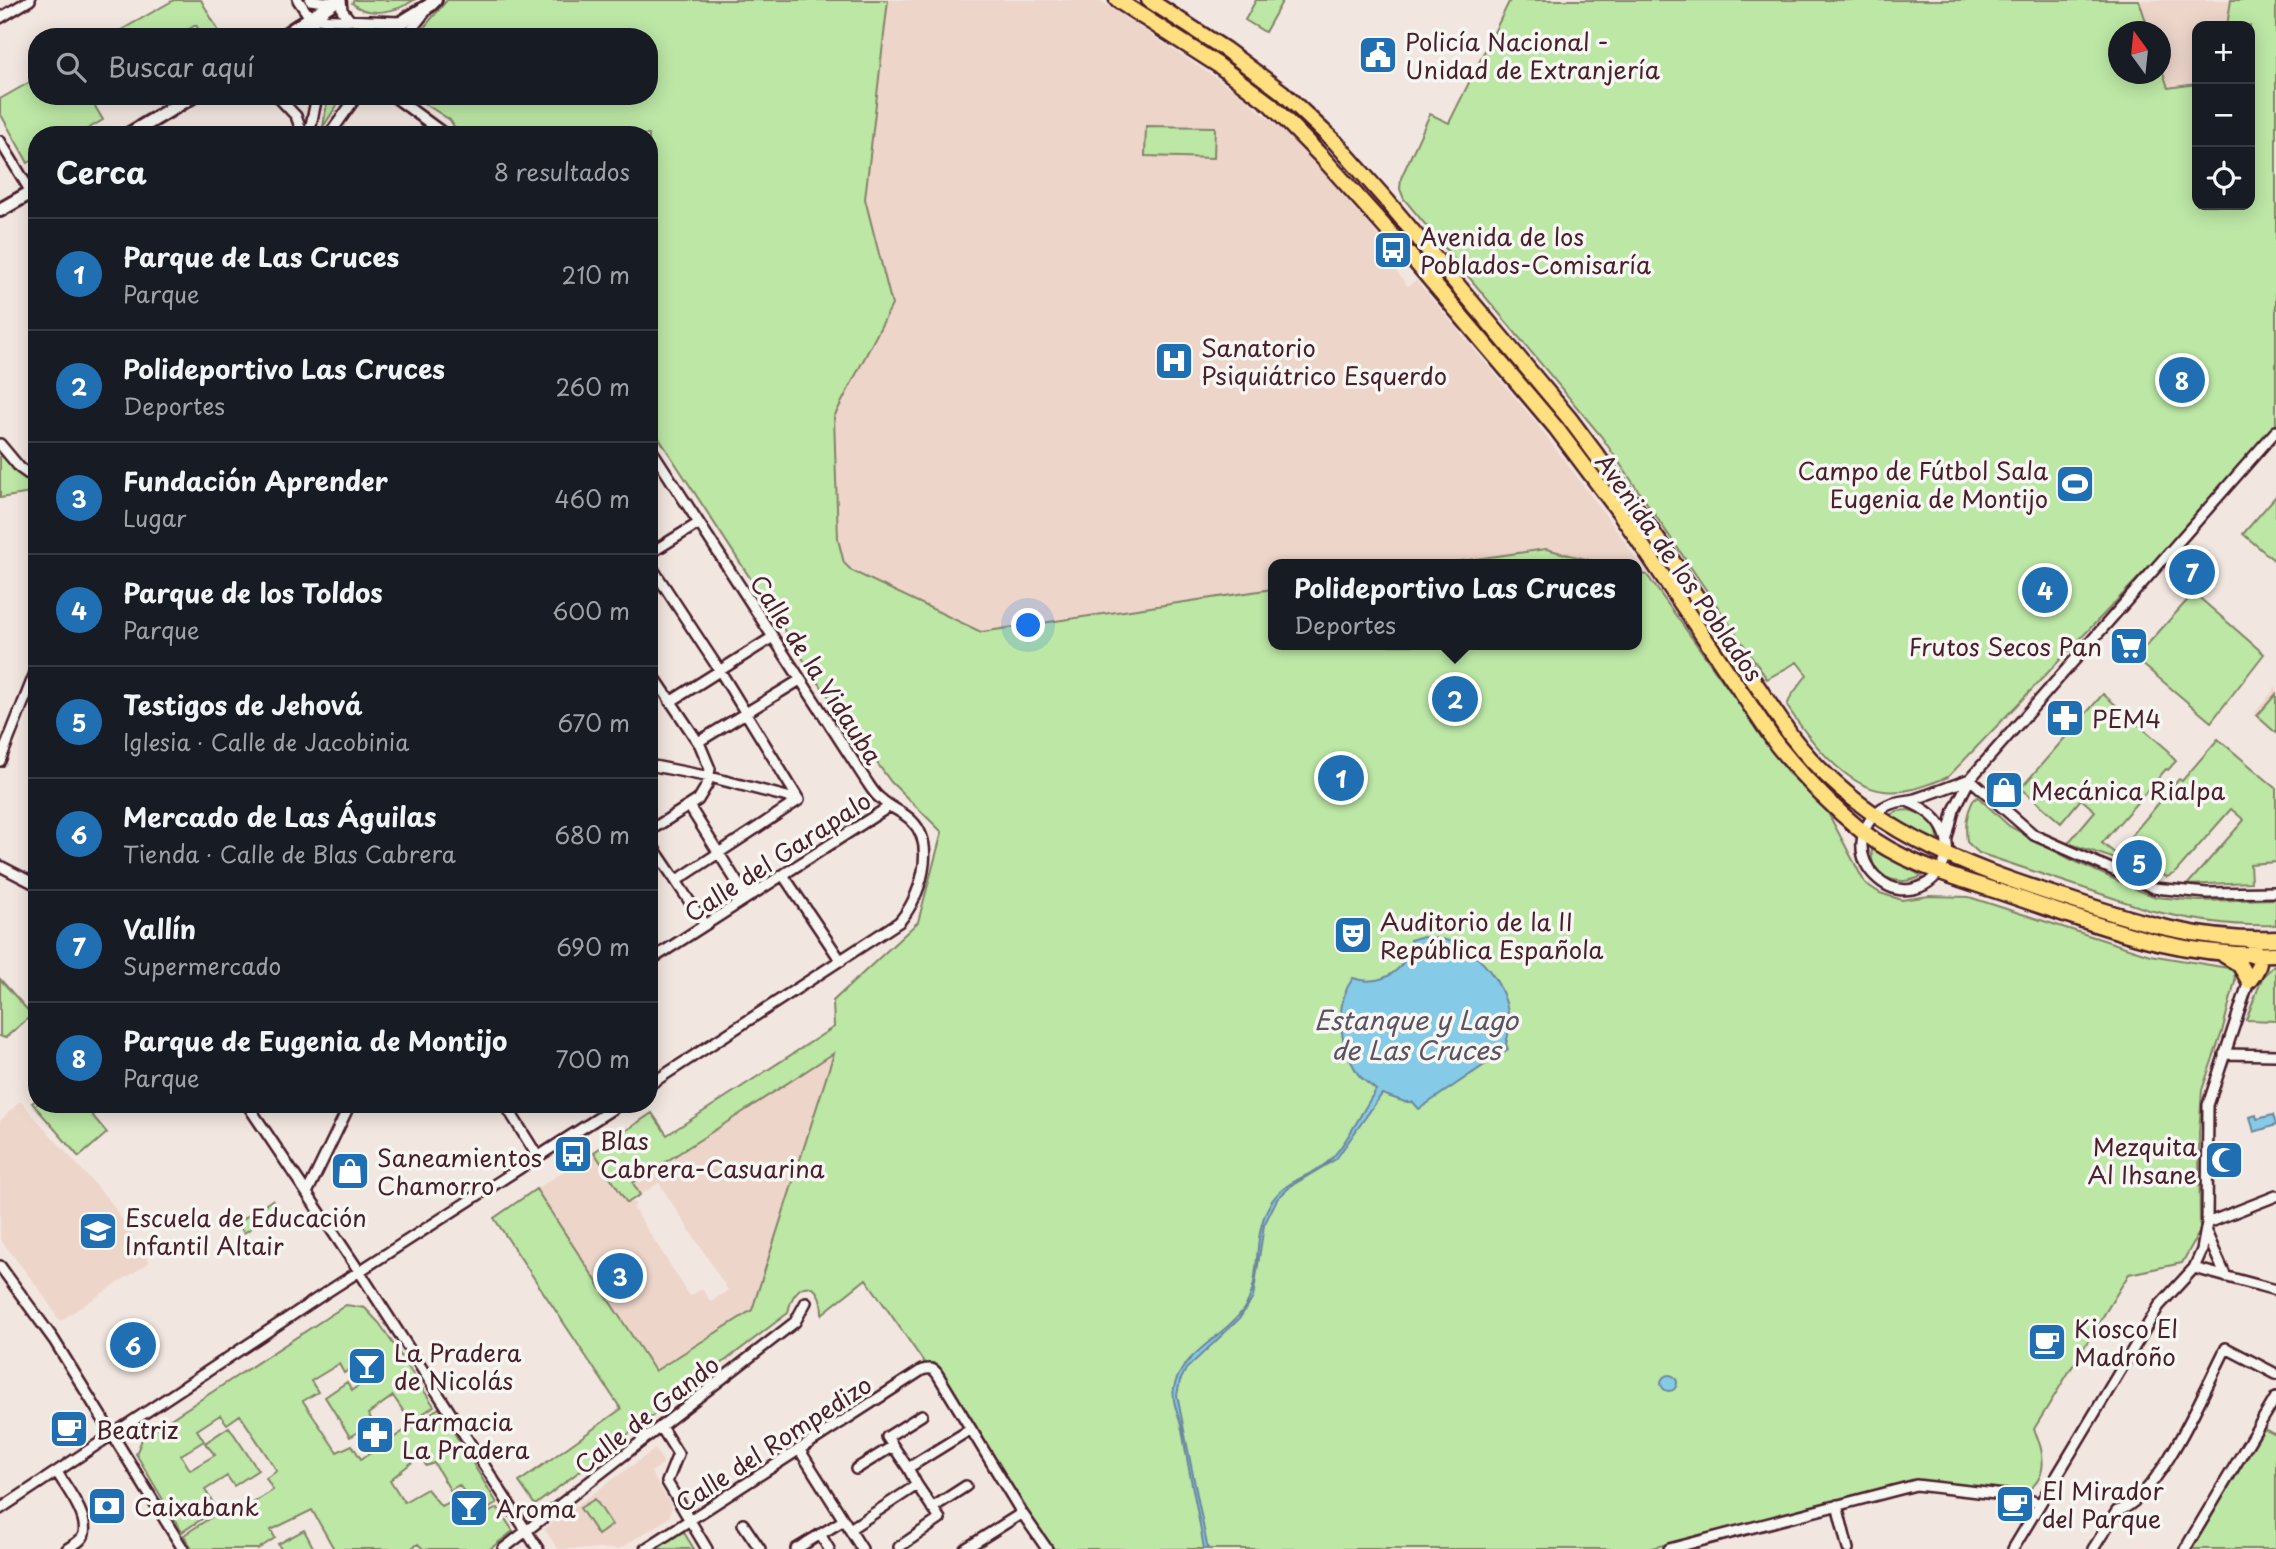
<!DOCTYPE html>
<html lang="es">
<head>
<meta charset="utf-8">
<style>
  :root { --surface:#171b24; --page:#20242c; --text:#f1f3f6; --muted:#9ea1a6; --line:#363941; --accent:#1f6fb2 }
  body { margin:0; font-family:"Playpen Sans",sans-serif; background:var(--page); color:var(--text) }
  .controls { position:absolute; right:21px; top:21px; display:grid; overflow:hidden; border-radius:14px; box-shadow:0 4px 18px #0003 }
  .controls button { width:63px; height:63px; display:grid; place-items:center; padding:0; border:0; border-bottom:2px solid var(--line); background:var(--surface); color:var(--text); font:35px sans-serif }
  .compass { position:absolute; left:2108px; top:21px; width:63px; height:63px; border-radius:50%; background:var(--surface); box-shadow:0 4px 18px #0003; rotate:345deg }
  .you { position:absolute; left:1029px; top:626px; width:24px; height:24px; margin:-18px; border:5px solid #fff; border-radius:50%; background:#1a73e8; box-shadow:0 0 0 10px #1a73e833 }
  .badge { display:grid; place-items:center; width:46px; height:46px; border-radius:50%; background:var(--accent); color:#fff; font-size:23px; font-weight:700 }
  .pin { position:absolute; translate:-50% -50%; border:4px solid #fff; box-shadow:0 2px 7px #0006 }
  .popup { position:absolute; left:1268px; top:559px; width:374px; height:91px; box-sizing:border-box; display:grid; place-content:center; border-radius:14px; background:var(--surface); filter:drop-shadow(0 2px 5px #0005); font-size:23px; white-space:nowrap; color:var(--muted) }
  .popup b { font-size:26px; color:var(--text) }
  .popup::after { content:''; position:absolute; left:50%; top:100%; margin-left:-14px; border:14px solid transparent; border-top-color:var(--surface) }
  .list { margin:0; padding:0; list-style:none }
  h2 { display:flex; justify-content:space-between; align-items:center; height:91px; margin:0; padding:0 28px; font-size:30px }
  h2 small { font-size:23px; font-weight:400; color:var(--muted) }
  .list li { display:grid; grid-template-columns:46px 1fr auto; gap:21px; align-items:center; box-sizing:border-box; height:112px; padding:0 28px; border-top:2px solid var(--line) }
  .list b { display:block; font-size:26px; white-space:nowrap }
  .list p { margin:0; font-size:23px; white-space:nowrap; color:var(--muted) }
  .list em { font-size:23px; font-style:normal; color:var(--muted) }
  .icon { flex:none; width:38px; height:38px; fill:none; stroke:currentColor; stroke-width:2; stroke-linecap:round; stroke-linejoin:round }
  .map { position:relative; flex:none; width:2276px; height:1549px; overflow:hidden }
  .search { position:absolute; background:var(--surface); box-shadow:0 4px 18px #0003; left:28px; top:28px; width:630px; height:77px; display:flex; align-items:center; gap:18px; box-sizing:border-box; padding:0 24px; border-radius:28px; color:var(--muted); font-size:26px }
  .panel { position:absolute; background:var(--surface); box-shadow:0 4px 18px #0003; left:28px; top:126px; width:630px; height:987px; border-radius:28px }
  .map>svg:first-child { display:block }
  .built { fill:#edd5ca }
  .green { fill:#bce7a5; stroke:#838368; stroke-width:2 }
  .water { fill:#85cae7; stroke:#6d869c; stroke-width:2 }
  .lines { fill:none; stroke-linecap:round; stroke-linejoin:round }
  .street-casing { stroke:#4a1f2b; stroke-width:14 }
  .secondary-casing { stroke:#4a1f2b; stroke-width:18 }
  .primary-casing { stroke:#4a1f2b; stroke-width:19 }
  .street { stroke:#f6f6f2; stroke-width:9 }
  .secondary { stroke:#f6f6f2; stroke-width:12 }
  .primary { stroke:#ffdf80; stroke-width:14 }
  .labels { text-anchor:middle; dominant-baseline:central; stroke-width:7; stroke-linejoin:round; paint-order:stroke }
  .poi-label { font-size:24px; fill:#4a1f2b; stroke:#f6f6f2; text-anchor:start }
  .street-label { font-size:24px; fill:#4a1f2b; stroke:#f6f6f2 }
  .water-label { font-size:26px; font-style:italic; fill:#5c5263; stroke:#f6f6f2 }
</style>
</head>
<body>
<div class="map">
<svg width="2276" height="1549" viewBox="0 0 2276 1549">
  <rect width="100%" height="100%" fill="#f2e7e0"/>
  <filter id="ink" filterUnits="userSpaceOnUse"><feTurbulence type="fractalNoise" baseFrequency=".0143" numOctaves="2"/><feDisplacementMap in="SourceGraphic" scale="14" xChannelSelector="R" yChannelSelector="G"/><feConvolveMatrix kernelMatrix="1 2 1 2 8 2 1 2 1" color-interpolation-filters="sRGB"/></filter>
  <g filter="url(#ink)">
    <path class="built" d="M888 0H1099L1240 94 1300 145 1344 196 1392 252 1386 258 1408 286 1416 280 1534 420 1616 529 1647 575 1637 573V564H1605L1546 549 1440 564H1273V589L981 632 853 571 844 563 838 539 834 416 892 305 865 199Z
      M2139 0H2231L2227 26H2197V84L2168 88 2161 66 2160 32 2149 31Z
      M2276 687V735L2253 715Z
      M834 1053 753 1310 656 1371 536 1189 594 1152 627 1203 632 1201 636 1205 633 1207 690 1296 702 1289 711 1302 728 1290 659 1183 640 1195 632 1183Z
      M20 1101 110 1201 150 1262 60 1321 39 1289 0 1239V1121Z
      M655 1449 664 1463 651 1472 672 1507 669 1518 619 1549H558L544 1529Z"/>
    <path class="green" d="M174 0H201L222 37H203L196 25 175 37H109Z
      M354 0H414C397 12 368 18 352 3Z
      M447 0H888L865 199 892 305 834 417 838 539 844 563 852 571 981 632 1273 589V645H1637V573L1647 575 1789 774 1818 799 1827 811 1865 883 1880 893 1902 900 1929 896 1969 897 2150 955 2228 968 2234 972 2235 981 2222 1032 2202 1090 2199 1133 2200 1231 2182 1263 2129 1274 2034 1429C2045 1453 2050 1481 2021 1494L1919 1480 1648 1549H1054L866 1279 822 1314C822 1277 794 1278 788 1313L535 1505 519 1482 621 1409 494 1218 536 1189 655 1371 752 1310 834 1053 633 1183 640 1195 627 1203 594 1152 652 1113 667 1135 834 1027 833 1001 918 922 942 832 891 782 816 679 649 423V135H459L450 120 413 96H649V37H416Z
      M1256 0H1283L1265 32 1245 20Z
      M1510 0H2139L2149 31 2118 32V74H2160L2161 66 2168 88 2197 84V205H2250V26H2227L2231 0H2276V434L1948 777C1927 785 1907 794 1884 791 1845 787 1807 737 1787 706L1791 696 1807 675 1797 662 1767 679 1601 436 1404 199 1400 189 1401 178 1430 114 1449 123Z
      M37 78V96H89L103 120 77 135H37V158L28 163 0 113V99Z
      M328 96H343L323 127Z
      M1146 126 1215 127 1214 158 1145 156Z
      M0 454 37 489V492L0 498Z
      M2276 496V562L2243 534Z
      M1546 549 1605 564H1440Z
      M2194 593 2264 654 2211 722 2135 658Z
      M2103 694 2169 751 2168 753 2176 761 2168 770 2166 769 2102 843 2116 854 2179 779 2182 781 2218 739 2276 788V862L2250 864 2251 882 2187 885 2244 820 2231 809 2174 874 2167 877 2118 855 2124 862 2068 843 2095 811 2081 799 2061 823 2021 788Z
      M2276 694V733L2257 716Z
      M1978 797 2009 826 2070 859 2140 891 2156 897 2200 901 2276 899V925C2233 927 2191 920 2149 910L1979 853 1967 842C1965 825 1966 814 1974 799Z
      M1909 810C1926 815 1939 822 1938 842L1911 830 1890 815 1897 811Z
      M1872 849 1922 876C1900 888 1868 878 1872 849Z
      M2276 964V1021L2246 1020 2263 976Z
      M0 979 32 1015 5 1038 0 1036Z
      M37 1099V1104H83L107 1133 79 1157 32 1103Z
      M272 1200 279 1210 244 1233 237 1223Z
      M346 1305 365 1308 380 1324 434 1406 411 1422 393 1396 368 1414 374 1423 350 1437 325 1397 347 1382 352 1390 378 1373 367 1358 344 1373 339 1364 311 1381 318 1392 303 1401 337 1452 352 1445 361 1459 439 1408 497 1503 481 1514 459 1485 450 1490 434 1463 426 1466 421 1455 390 1480 404 1502 427 1489 441 1506 450 1502 465 1523 498 1508 513 1531 490 1549H423L418 1544 410 1549H334L312 1510 271 1530 275 1538 258 1549H192L184 1535 228 1506 242 1510 273 1490 266 1478 277 1471 240 1415 227 1424 220 1415 197 1430 204 1441 181 1455 190 1470 215 1455 205 1443 229 1427 258 1470 234 1486 227 1476 205 1490 217 1509 182 1532 136 1454 143 1437Z
      M2264 1429 2276 1435V1549H2192Z
      M595 1499 612 1525 598 1535 580 1508Z
      M680 1526 694 1549H645Z
      M304 1530 314 1549H281L278 1544Z"/>
    <path class="water" d="M1420 937C1431 938 1442 938 1452 942 1490 957 1518 1003 1506 1044L1508 1049 1419 1109 1413 1102H1405L1382 1094 1336 1159 1291 1186 1277 1199 1264 1225 1253 1298 1239 1319 1186 1369 1180 1381 1177 1395 1207 1545 1208 1549H1204C1198 1511 1189 1473 1183 1435 1181 1419 1171 1403 1174 1388 1181 1353 1224 1337 1243 1310 1264 1281 1250 1238 1270 1204 1285 1178 1315 1177 1333 1157 1350 1138 1362 1111 1376 1090 1370 1084 1360 1079 1356 1071 1340 1044 1333 1006 1353 978 1381 988 1410 969 1410 940Z
      M2256 1115 2257 1119 2273 1115 2276 1125 2254 1132 2250 1117Z
      M1661 1383a8 8 0 1 1 16 0a8 8 0 1 1-16 0Z"/>
    <g class="lines">
      <g class="street-casing">
        <path id="street" d="M298 0 311 19 317 37
          M310 0 332 3
          M341 0 342 10 349 19
          M0 18 30 0
          M311 19 401 22
          M405 37 426 11
          M277 96 296 116 303 135
          M393 96 446 135
          M309 135 317 96
          M329 135 357 96
          M0 141 31 192
          M0 444 20 468 37 480
          M649 446 867 782C871 788 875 795 881 799 890 808 904 812 912 821 937 846 920 899 899 922L649 1085
          M649 554 699 523
          M649 563 720 671 799 800
          M649 669 700 745 710 769 707 785 698 800 649 831
          M670 702 773 637
          M698 742 800 680
          M0 761 37 668
          M649 765 710 777 799 800
          M1970 779 2034 835 2154 888 2207 893 2276 892
          M1907 801C1992 834 1923 924 1875 876 1866 867 1861 855 1862 842 1863 827 1874 811 1888 805 1897 801 1906 801 1915 799 1933 793 1952 786 1970 779
          M689 806 747 898
          M1947 838 1954 810 1970 779 2276 431
          M649 841 676 881 799 800
          M0 866 37 885
          M783 875 841 961
          M676 881 705 925
          M649 961 890 806
          M2224 1054 2276 1055
          M247 1104 359 1271 538 1549
          M505 1104 538 1157
          M307 1193 350 1104
          M2207 1223 2276 1196
          M2207 1234 2226 1277
          M0 1266 54 1340 183 1549
          M2194 1268 2276 1290
          M661 1427 678 1454 667 1482 707 1549
          M799 1449 862 1549
          M908 1468 887 1437 922 1415
          M856 1469 893 1446
          M57 1472C66 1488 88 1514 84 1534 82 1541 73 1545 67 1549
          M1837 1505 1848 1549
          M932 1508 966 1486
          M0 1509 327 1292 620 1104
          M743 1524 760 1549
          M850 1529 917 1485 908 1468 971 1429
          M820 1534 829 1549
          M899 1547 940 1519 917 1485
          M503 1549 795 1322 806 1302
          M645 1549 922 1370C930 1368 934 1368 938 1375L1022 1513 1047 1549
          M796 1549 844 1520
          M965 1549 1022 1513
          M1669 1549 1916 1485 2022 1497 2040 1504
          M2013 1549 2159 1306 2194 1268 2202 1250 2207 1223 2208 1105 2249 981
          M2093 1549 2117 1511C2159 1500 2206 1386 2226 1348L2276 1374
          M2185 1549 2276 1397"/>
      </g>
      <g class="secondary-casing">
        <path id="secondary" d="M282 37 337 0
          M378 37 430 5 435 0
          M128 135 193 96
          M0 210 37 189"/>
      </g>
      <g class="primary-casing">
        <path id="primary" d="M1117 0 1218 65 1270 104 1322 157 1401 245 1556 428 1620 513 1777 745C1802 776 1832 807 1863 832 1905 865 1959 878 2009 895 2099 925 2179 959 2276 954
          M1149 0 1226 50 1282 92 1336 143 1388 202 1569 418 1634 505 1792 737C1863 829 1961 865 2068 899 2137 922 2203 942 2276 939
          M2224 955 2239 964 2249 981C2257 971 2264 961 2254 950"/>
      </g>
      <use href="#street" class="street"/>
      <use href="#secondary" class="secondary"/>
      <use href="#primary" class="primary"/>
    </g>
  </g>
  <defs>
    <g id="civic-square" transform="scale(2.0125)"><rect x="-9" y="-9" width="18" height="18" rx="4" fill="#1f6fb2" stroke="#f6f6f2"/><path d="M-.6-6.5H3V-4.5H.6V-3L4-1V1h2V6H-6V1h2V-1L-.6-3ZM-1.2 2.5V6h2.4V2.5Z" fill="#fff"/></g>
    <g id="bus-square" transform="scale(2.0125)"><rect x="-9" y="-9" width="18" height="18" rx="4" fill="#1f6fb2" stroke="#f6f6f2"/><path d="M-5-6H5V4H4V6H2V4H-2V6H-4V4H-5ZM-3.5-4V0h7V-4ZM-3.5 1.2v1.5H-2V1.2ZM2 1.2v1.5H3.5V1.2Z" fill="#fff"/></g>
    <g id="hospital-square" transform="scale(2.0125)"><rect x="-9" y="-9" width="18" height="18" rx="4" fill="#1f6fb2" stroke="#f6f6f2"/><path d="M-5-5h3v3.5h4V-5h3V5h-3V1.5h-4V5h-3Z" fill="#fff"/></g>
    <g id="stadium-square" transform="scale(2.0125)"><rect x="-9" y="-9" width="18" height="18" rx="4" fill="#1f6fb2" stroke="#f6f6f2"/><path d="M0-5a6.5 5 0 1 0 0 10a6.5 5 0 1 0 0-10ZM-3.5-1.8h7v3.6h-7Z" fill="#fff"/></g>
    <g id="supermarket-square" transform="scale(2.0125)"><rect x="-9" y="-9" width="18" height="18" rx="4" fill="#1f6fb2" stroke="#f6f6f2"/><path d="M-6-5.5h2.5l.6 2H6L4.5 2H-2.5L-4.4-4H-6ZM-1.5 3.2a1.3 1.3 0 1 0 .1 0ZM3 3.2a1.3 1.3 0 1 0 .1 0Z" fill="#fff"/></g>
    <g id="pharmacy-square" transform="scale(2.0125)"><rect x="-9" y="-9" width="18" height="18" rx="4" fill="#1f6fb2" stroke="#f6f6f2"/><path d="M-2-6h4v4h4v4h-4v4h-4v-4h-4v-4h4Z" fill="#fff"/></g>
    <g id="shop-square" transform="scale(2.0125)"><rect x="-9" y="-9" width="18" height="18" rx="4" fill="#1f6fb2" stroke="#f6f6f2"/><path d="M-5-2.5h2.3a2.7 3.5 0 0 1 5.4 0H5L5.5 6h-11ZM-1.5-2.5h3a1.5 2.3 0 0 0-3 0Z" fill="#fff"/></g>
    <g id="theatre-square" transform="scale(2.0125)"><rect x="-9" y="-9" width="18" height="18" rx="4" fill="#1f6fb2" stroke="#f6f6f2"/><path d="M-5-5.5Q0-4 5-5.5V0Q5 5 0 6Q-5 5-5 0ZM-3.3-2.5H-1v1.5H-3.3ZM1-2.5H3.3v1.5H1ZM-2.8 1Q0 5.5 2.8 1Z" fill="#fff"/></g>
    <g id="mosque-square" transform="scale(2.0125)"><rect x="-9" y="-9" width="18" height="18" rx="4" fill="#1f6fb2" stroke="#f6f6f2"/><path d="M3.5-4.9A6 6 0 1 0 3.5 4.9A5 5 0 1 1 3.5-4.9Z" fill="#fff"/></g>
    <g id="school-square" transform="scale(2.0125)"><rect x="-9" y="-9" width="18" height="18" rx="4" fill="#1f6fb2" stroke="#f6f6f2"/><path d="M0-5L7-2L0 1L-7-2ZM-4 1L0 2.5L4 1V4Q0 6-4 4Z" fill="#fff"/></g>
    <g id="cafe-square" transform="scale(2.0125)"><rect x="-9" y="-9" width="18" height="18" rx="4" fill="#1f6fb2" stroke="#f6f6f2"/><path d="M-5.5-4.5H6V0H3Q3 3.5 0 3.5H-2.5Q-5.5 3.5-5.5 0ZM3-3.2v2h1.7v-2ZM-6 4.5H4V6H-6Z" fill="#fff"/></g>
    <g id="bar-square" transform="scale(2.0125)"><rect x="-9" y="-9" width="18" height="18" rx="4" fill="#1f6fb2" stroke="#f6f6f2"/><path d="M-6-5H6L.8 .8V4.5H3.5V6h-7V4.5H-.8V.8Z" fill="#fff"/></g>
    <g id="bank-square" transform="scale(2.0125)"><rect x="-9" y="-9" width="18" height="18" rx="4" fill="#1f6fb2" stroke="#f6f6f2"/><path d="M-6-4H6V4H-6ZM0-2.3a2.3 2.3 0 1 0 0 4.6a2.3 2.3 0 1 0 0-4.6Z" fill="#fff"/></g>
  </defs>
  <g fill-rule="evenodd">
    <use href="#civic-square" x="1378" y="55"/>
    <use href="#bus-square" x="1393" y="250"/>
    <use href="#hospital-square" x="1174" y="361"/>
    <use href="#stadium-square" x="2075" y="484"/>
    <use href="#supermarket-square" x="2129" y="646"/>
    <use href="#pharmacy-square" x="2065" y="718"/>
    <use href="#shop-square" x="2004" y="790"/>
    <use href="#theatre-square" x="1353" y="935"/>
    <use href="#bus-square" x="573" y="1154"/>
    <use href="#mosque-square" x="2224" y="1160"/>
    <use href="#shop-square" x="350" y="1171"/>
    <use href="#school-square" x="98" y="1231"/>
    <use href="#cafe-square" x="2047" y="1342"/>
    <use href="#bar-square" x="367" y="1366"/>
    <use href="#cafe-square" x="69" y="1429"/>
    <use href="#pharmacy-square" x="375" y="1435"/>
    <use href="#cafe-square" x="2015" y="1504"/>
    <use href="#bank-square" x="107" y="1506"/>
    <use href="#bar-square" x="469" y="1508"/>
  </g>
  <g class="labels">
    <g class="poi-label">
      <text x="1405" y="41">Policía Nacional -<tspan x="1405" dy="28">Unidad de Extranjería</tspan></text>
      <text x="1420" y="236">Avenida de los<tspan x="1420" dy="28">Poblados-Comisaría</tspan></text>
      <text x="1201" y="347">Sanatorio<tspan x="1201" dy="28">Psiquiátrico Esquerdo</tspan></text>
      <text x="2048" y="470" text-anchor="end">Campo de Fútbol Sala<tspan x="2048" dy="28">Eugenia de Montijo</tspan></text>
      <text x="2102" y="646" text-anchor="end">Frutos Secos Pan</text>
      <text x="2092" y="718">PEM4</text>
      <text x="2031" y="790">Mecánica Rialpa</text>
      <text x="1380" y="921">Auditorio de la II<tspan x="1380" dy="28">República Española</tspan></text>
      <text x="600" y="1140">Blas<tspan x="600" dy="28">Cabrera-Casuarina</tspan></text>
      <text x="2197" y="1146" text-anchor="end">Mezquita<tspan x="2197" dy="28">Al Ihsane</tspan></text>
      <text x="377" y="1157">Saneamientos<tspan x="377" dy="28">Chamorro</tspan></text>
      <text x="125" y="1217">Escuela de Educación<tspan x="125" dy="28">Infantil Altair</tspan></text>
      <text x="2074" y="1328">Kiosco El<tspan x="2074" dy="28">Madroño</tspan></text>
      <text x="394" y="1352">La Pradera<tspan x="394" dy="28">de Nicolás</tspan></text>
      <text x="402" y="1421">Farmacia<tspan x="402" dy="28">La Pradera</tspan></text>
      <text x="96" y="1429">Beatriz</text>
      <text x="2042" y="1490">El Mirador<tspan x="2042" dy="28">del Parque</tspan></text>
      <text x="134" y="1506">Caixabank</text>
      <text x="496" y="1508">Aroma</text>
    </g>
    <g class="street-label">
      <text transform="translate(1680 567) rotate(55)">Avenida de los Poblados</text>
      <text transform="translate(817 669) rotate(57)">Calle de la Vidauba</text>
      <text transform="translate(777 856) rotate(-33)">Calle del Garapalo</text>
      <text transform="translate(646 1414) rotate(-38)">Calle de Gando</text>
      <text transform="translate(773 1443) rotate(-33)">Calle del Rompedizo</text>
    </g>
    <g class="water-label">
      <text x="1416" y="1019">Estanque y Lago<tspan x="1416" dy="30">de Las Cruces</tspan></text>
    </g>
  </g>
</svg>
<div class="controls">
<button>+</button>
<button>−</button>
<button><svg class="icon" aria-label="locate" viewBox="0 0 24 24"><circle cx="12" cy="12" r="6"/><path d="M12 2v4M12 18v4M2 12h4M18 12h4"/></svg></button>
</div>
<svg class="compass" viewBox="-18 -18 36 36"><path d="M0-13l5 13h-10z" fill="#e53935"/><path d="M0 13l5-13h-10z" fill="#9ea1a6"/></svg>
<div class="you"></div>
<div class="pin badge" style="left:1341px;top:778px">1</div>
<div class="pin badge" style="left:1455px;top:699px">2</div>
<div class="popup"><b>Polideportivo Las Cruces</b>Deportes</div>
<div class="pin badge" style="left:620px;top:1276px">3</div>
<div class="pin badge" style="left:2045px;top:590px">4</div>
<div class="pin badge" style="left:2139px;top:863px">5</div>
<div class="pin badge" style="left:133px;top:1345px">6</div>
<div class="pin badge" style="left:2192px;top:572px">7</div>
<div class="pin badge" style="left:2182px;top:380px">8</div>
<div class="search"><svg class="icon" aria-label="search" viewBox="0 0 24 24"><circle cx="10" cy="10" r="6"/><path d="M15 15l6 6"/></svg>Buscar aquí</div>
<section class="panel">
<h2>Cerca<small>8 resultados</small></h2>
<ul class="list">
<li><span class="badge">1</span><div><b>Parque de Las Cruces</b><p>Parque</p></div><em>210 m</em></li>
<li><span class="badge">2</span><div><b>Polideportivo Las Cruces</b><p>Deportes</p></div><em>260 m</em></li>
<li><span class="badge">3</span><div><b>Fundación Aprender</b><p>Lugar</p></div><em>460 m</em></li>
<li><span class="badge">4</span><div><b>Parque de los Toldos</b><p>Parque</p></div><em>600 m</em></li>
<li><span class="badge">5</span><div><b>Testigos de Jehová</b><p>Iglesia · Calle de Jacobinia</p></div><em>670 m</em></li>
<li><span class="badge">6</span><div><b>Mercado de Las Águilas</b><p>Tienda · Calle de Blas Cabrera</p></div><em>680 m</em></li>
<li><span class="badge">7</span><div><b>Vallín</b><p>Supermercado</p></div><em>690 m</em></li>
<li><span class="badge">8</span><div><b>Parque de Eugenia de Montijo</b><p>Parque</p></div><em>700 m</em></li>
</ul>
</section>
</div>
</body>
</html>
